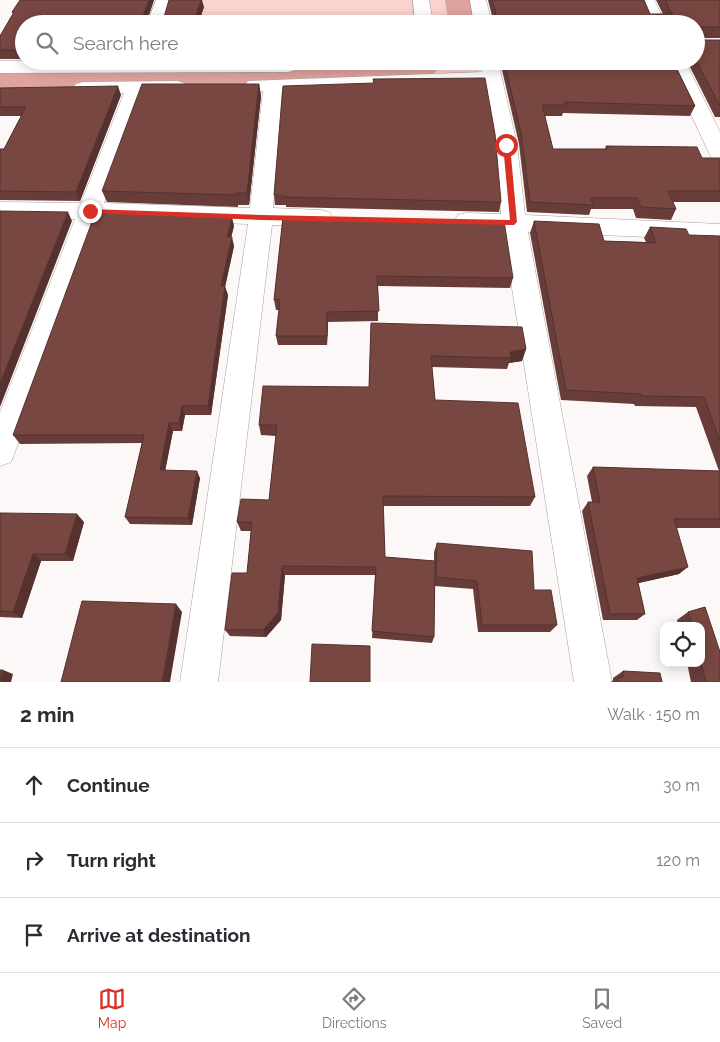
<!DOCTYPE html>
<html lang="en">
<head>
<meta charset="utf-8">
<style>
  :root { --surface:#fff; --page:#f2f2f3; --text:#2b2b33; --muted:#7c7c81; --line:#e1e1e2; --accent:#d93025 }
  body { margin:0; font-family:Raleway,sans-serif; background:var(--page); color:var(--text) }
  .controls { position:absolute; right:15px; bottom:15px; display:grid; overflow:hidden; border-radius:10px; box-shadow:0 2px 12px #0003 }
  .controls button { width:45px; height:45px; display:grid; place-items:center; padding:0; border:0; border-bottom:1px solid var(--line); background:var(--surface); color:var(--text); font:25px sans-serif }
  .stop { position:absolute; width:15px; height:15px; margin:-11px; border:4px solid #d93025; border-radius:50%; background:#fff }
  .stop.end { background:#d93025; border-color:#fff; box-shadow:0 1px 5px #0008 }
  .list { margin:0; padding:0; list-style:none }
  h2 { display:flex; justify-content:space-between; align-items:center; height:65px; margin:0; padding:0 20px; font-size:21px }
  h2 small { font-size:16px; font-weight:400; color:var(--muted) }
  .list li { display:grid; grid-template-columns:32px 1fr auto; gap:15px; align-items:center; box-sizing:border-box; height:75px; padding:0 20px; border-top:1px solid var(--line) }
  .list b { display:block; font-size:19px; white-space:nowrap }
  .list em { font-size:16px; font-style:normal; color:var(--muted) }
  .icon { flex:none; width:28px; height:28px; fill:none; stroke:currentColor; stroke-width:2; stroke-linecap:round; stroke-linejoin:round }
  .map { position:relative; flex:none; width:720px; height:682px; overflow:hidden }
  .search { position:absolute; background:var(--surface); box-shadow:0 2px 12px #0003; left:15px; right:15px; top:15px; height:55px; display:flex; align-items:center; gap:12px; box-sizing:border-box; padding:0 18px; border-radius:28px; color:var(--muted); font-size:19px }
  .sheet { height:290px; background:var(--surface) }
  nav { display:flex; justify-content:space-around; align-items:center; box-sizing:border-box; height:70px; border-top:1px solid var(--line); background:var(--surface); font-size:14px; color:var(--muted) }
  nav a { display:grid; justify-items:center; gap:2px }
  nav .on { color:var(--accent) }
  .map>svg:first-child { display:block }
  .green { fill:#fbd3ce }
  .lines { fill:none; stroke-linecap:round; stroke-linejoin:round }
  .river { fill:#dea39d; fill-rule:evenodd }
  .minor-casing { stroke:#af9d9b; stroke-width:1 }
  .minor { fill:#fff; fill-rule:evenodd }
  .wall { fill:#683d39 }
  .shaded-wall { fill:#55322e }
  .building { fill:#794742; stroke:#55322e }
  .route { fill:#d93025 }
</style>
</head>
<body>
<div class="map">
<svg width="720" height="682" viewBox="0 0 720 682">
  <rect width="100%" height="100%" fill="#fcf8f8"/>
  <path class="green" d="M199 0H459L468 24H191Z
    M179 61H478L479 73 172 83Z"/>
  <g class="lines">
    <path class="river" d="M445 0H475L480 19 477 24H445L448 19Z
      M408 61H445L431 77 407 84 0 90V68L404 64Z"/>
    <g class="minor-casing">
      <path id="minor" d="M156 0H172L165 24H147Z
        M413 0H429L433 24H415Z
        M470 0H486L492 24H474Z
        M638 0H654L666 24H648Z
        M0 61H292L297 66 295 70 288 72 0 73Z
        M480 61H498L517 144 525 215 720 224V240L528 232 612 682H574L503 231 466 229 458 227 454 221 458 215 466 213 501 214 495 144 484 83 282 90 273 208 321 210 329 212 333 218 329 224 321 226 272 225 218 682H180L248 224 99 219 15 452 11 462 0 466V412L75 219 0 218V202L81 203 124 93 83 94 76 92 73 88 76 84 83 82 177 81 184 83 187 87 184 91 144 93 104 203 250 208 263 91 248 89 245 85 248 81 482 72Z
        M666 61H685L720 132V160L712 158 709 153Z"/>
    </g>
    <use href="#minor" class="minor"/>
  </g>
  <path class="wall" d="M154 0 148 17H164L204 7 198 24H24V59H0V36L13 14 12 12Z
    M488 0H644L650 14H663L656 0H720V38H699V40H720V117H715L687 61H696V24H492L493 20Z
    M500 61H673L695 106 690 116 563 113 562 116H545L553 149H605L606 146 702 158H720V202H673L676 209 671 220 636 218 633 209H591L589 215 527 212 519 144Z
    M259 84 261 96 249 205H238V207L107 202 102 191Z
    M0 88 121 95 80 201 0 200V149H4L21 116H0Z
    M274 195 501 202 499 212 286 207V205H275Z
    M283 217 513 278 510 288 378 286V321L328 322 327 345H278L276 336 279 310H276L274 300Z
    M534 221 604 241 646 242 644 238 650 227 689 235 720 236V528H676L679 574 638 583 645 614 637 620H603L582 511 588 502H592L587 476 593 467 719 471 696 407 635 406 634 404 561 400 530 233Z
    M234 226 231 237 234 246 225 287 228 295 211 415H185L182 431H173L165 470 200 478 192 525 130 524 125 517 142 443 20 444 13 435Z
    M371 323 526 349 522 361 509 363 507 369 432 367 435 400 535 497 530 506H383L385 557 434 561V552L437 543 534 590 557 625 550 632H478L473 589 435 586 434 637 432 643 372 638 375 575H285L281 620 266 637 230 636 225 630 247 573 251 531H241L237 522 269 500 276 436 261 435 259 425 369 387Z
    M0 513 84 522 73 561H41L22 618 0 617Z
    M705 607 720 652V682H691L687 663H701V626H678L677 620 688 612Z
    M623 671 662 682H611L613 680V678Z"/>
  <path class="shaded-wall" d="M149 0H154L146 24 143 16Z
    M197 0H202L204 7 198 24H194Z
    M259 84 261 96 249 205 247 193Z
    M118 86 121 95 80 201 76 192Z
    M68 212 72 221 0 407V383Z
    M232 217 234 226 229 246 227 237Z
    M232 237 234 246 225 287 228 295 211 415 208 406 221 286Z
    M327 312 328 322 327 345Z
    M526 349 522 361 509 363 511 358 510 352Z
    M182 406 185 415 182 431 179 423Z
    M169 423 173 431 164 477 160 470Z
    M197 471 200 478 192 525 188 518Z
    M77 514 84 522 73 561 65 554Z
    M33 554 41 561 22 618 13 612Z
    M282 566 285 575 281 620 266 637 263 630Z
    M688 567 679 574 630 585 637 578Z
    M176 604 182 612 170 682H162Z
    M3 670 13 674 11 682H0Z"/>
  <path class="building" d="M20 0H149L143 16 164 17 169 0H201L194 22H190V24H24V50H0V36L14 12H12Z
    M492 0H644L650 14H672L665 0H720V27H699V40H720V106L696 60V24H494V16L496 13Z
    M504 61H673L695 106 564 102 565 105H542L553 149H607L606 146 697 147 702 158H720V191H668L676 209 641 207 637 198H591L593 205 530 202 521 133Z
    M485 78 495 134 501 202 285 197V195H274L283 86 374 83 373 79Z
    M142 84H259L247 193H236V195L102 191Z
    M118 86 76 192 0 191V149H4L26 107H0V88Z
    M0 211 68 212 0 383Z
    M96 211 232 217 227 237H232L221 286H225L208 406H182L179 423H169L160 470 197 471 188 518 125 517 144 435H13Z
    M283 217 504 221 513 278 377 276 379 311 327 312V336H276L280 299 274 300Z
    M534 221 599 224 604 241 656 243 650 227 686 229 689 235 720 236V441L704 397 641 396V394L566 390Z
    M371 323 522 327 526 349 510 352 511 358 431 356 435 400 518 403 535 497 383 496 385 557 435 561 434 637 372 631 376 567 282 566 278 613 263 630H225L232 573H247L252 522H237L241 499 269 500 277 425H259L263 386 369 387Z
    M593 467 720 471V519H674L688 567 637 578 645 614H610L588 502H600Z
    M0 513 77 514 65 554H33L13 612 0 611Z
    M437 543 532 551 534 590H551L557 625H482L477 581 436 577Z
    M82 601 176 604 162 682H61Z
    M705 607 720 652V682H706L701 663V626H692L688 612Z
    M312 644 370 646V682H310Z
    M0 670H3L0 681Z
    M623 671 660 673 662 682H618L617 678 623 677Z"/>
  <path class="route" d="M506 143 510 145 517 222 514 225 262 220 90 213 87 211 90 209 262 215 510 220 503 145Z"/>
</svg>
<div class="controls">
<button><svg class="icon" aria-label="locate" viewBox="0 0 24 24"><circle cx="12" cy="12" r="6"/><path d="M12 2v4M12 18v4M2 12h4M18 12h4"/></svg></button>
</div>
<div class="stop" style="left:506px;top:145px"></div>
<div class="stop end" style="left:90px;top:211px"></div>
<div class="search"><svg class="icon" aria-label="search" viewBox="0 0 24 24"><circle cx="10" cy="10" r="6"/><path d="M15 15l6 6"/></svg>Search here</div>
</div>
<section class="sheet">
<h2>2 min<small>Walk · 150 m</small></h2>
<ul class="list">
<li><svg class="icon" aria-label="ahead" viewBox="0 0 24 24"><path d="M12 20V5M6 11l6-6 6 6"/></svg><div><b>Continue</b></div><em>30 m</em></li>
<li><svg class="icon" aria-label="right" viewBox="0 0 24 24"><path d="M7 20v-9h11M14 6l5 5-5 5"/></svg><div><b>Turn right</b></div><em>120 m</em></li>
<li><svg class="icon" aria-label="arrive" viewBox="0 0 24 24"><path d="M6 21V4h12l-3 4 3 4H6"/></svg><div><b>Arrive at destination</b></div></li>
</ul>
</section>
<nav>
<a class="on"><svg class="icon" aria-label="map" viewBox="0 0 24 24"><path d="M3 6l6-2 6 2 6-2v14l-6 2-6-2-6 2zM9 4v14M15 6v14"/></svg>Map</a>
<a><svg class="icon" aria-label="directions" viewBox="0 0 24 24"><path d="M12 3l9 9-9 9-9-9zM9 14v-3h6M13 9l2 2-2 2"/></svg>Directions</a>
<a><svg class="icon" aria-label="saved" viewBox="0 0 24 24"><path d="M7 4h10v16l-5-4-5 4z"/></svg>Saved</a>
</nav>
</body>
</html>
